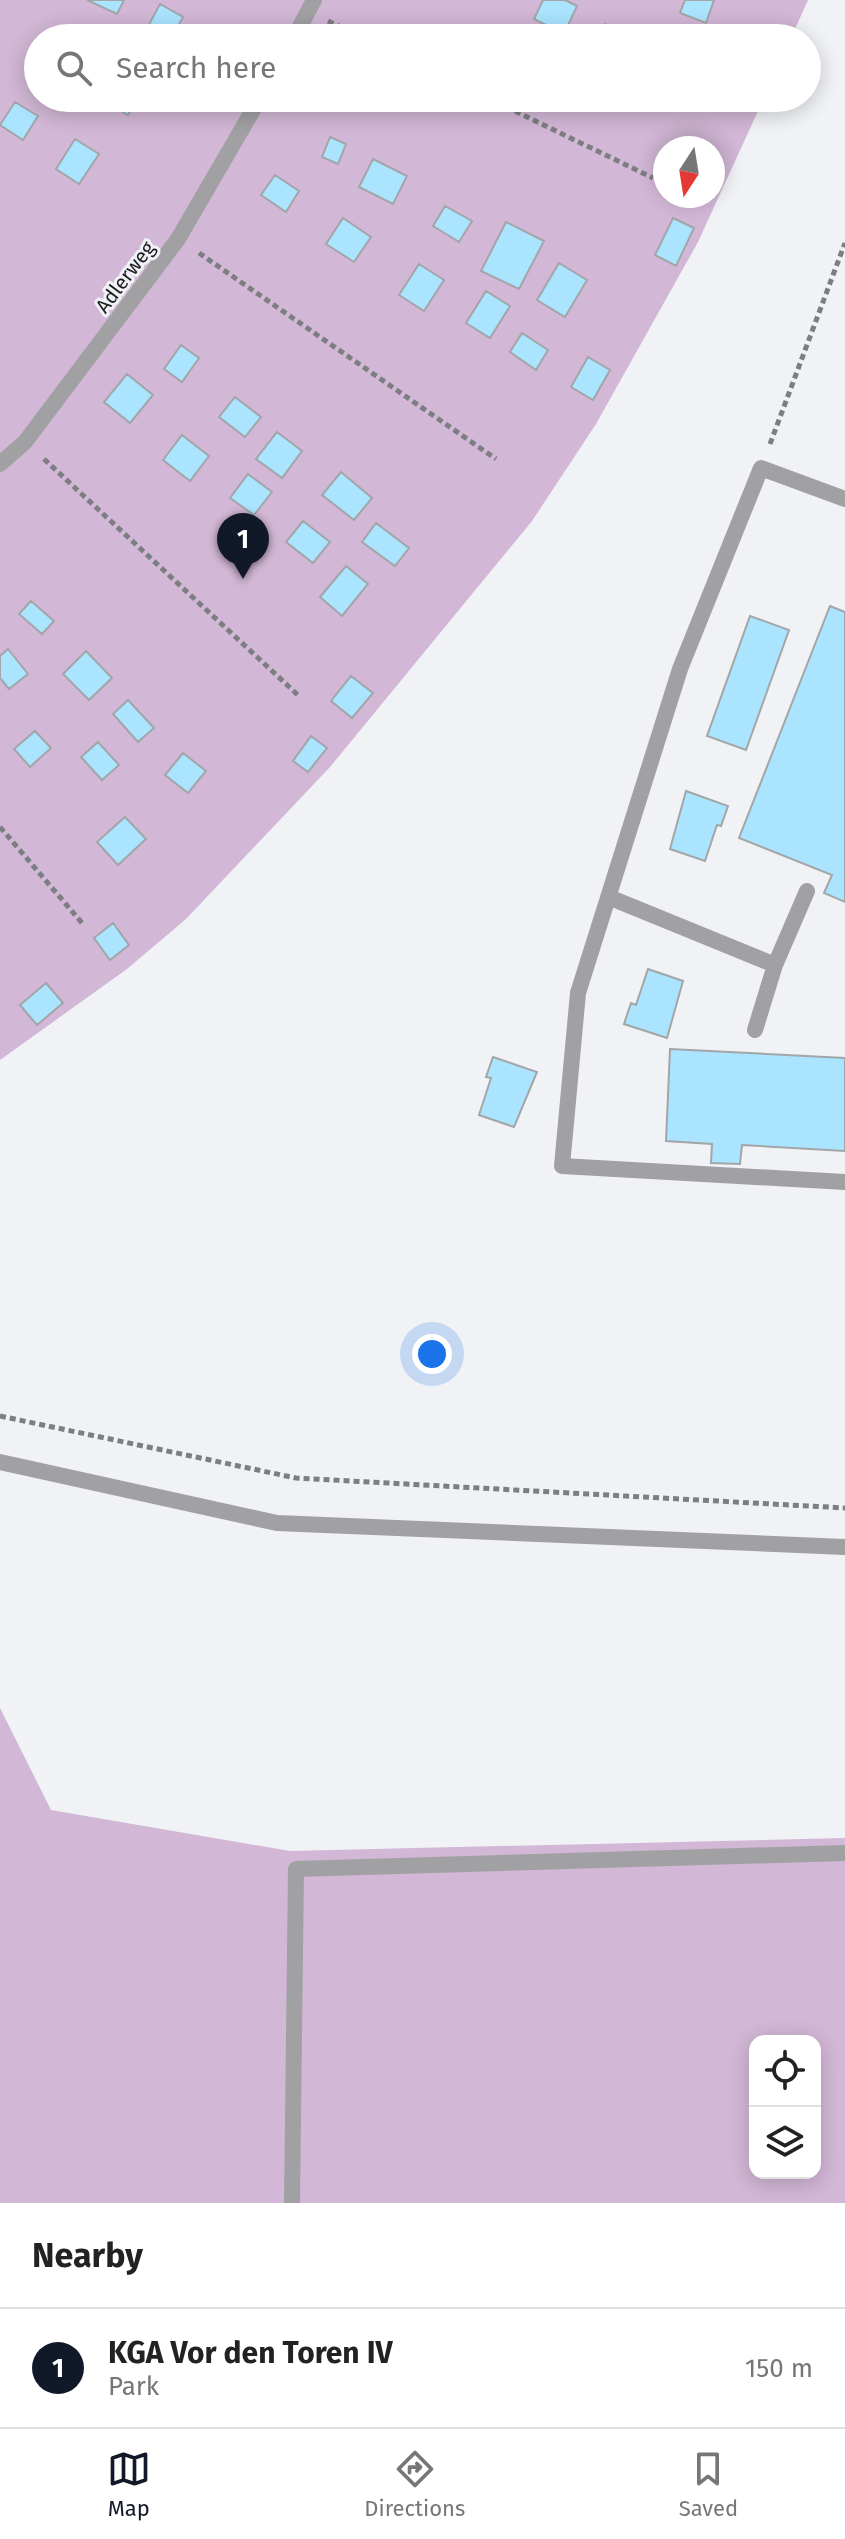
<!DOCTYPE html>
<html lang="en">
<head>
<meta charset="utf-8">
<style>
  :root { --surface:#fff; --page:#f6f6f6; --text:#222; --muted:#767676; --line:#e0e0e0; --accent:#111827 }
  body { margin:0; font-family:"Fira Sans",sans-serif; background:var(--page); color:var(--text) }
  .controls { position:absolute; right:24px; bottom:24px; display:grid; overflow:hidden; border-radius:16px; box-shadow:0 4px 20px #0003 }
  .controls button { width:72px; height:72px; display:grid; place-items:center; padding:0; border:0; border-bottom:2px solid var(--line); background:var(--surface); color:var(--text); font:40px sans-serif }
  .compass { position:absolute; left:653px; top:136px; width:72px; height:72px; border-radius:50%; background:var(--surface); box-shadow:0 4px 20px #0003; rotate:192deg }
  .you { position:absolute; left:432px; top:1354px; width:28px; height:28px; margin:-20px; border:6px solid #fff; border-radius:50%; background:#1a73e8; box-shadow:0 0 0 12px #1a73e833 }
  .badge { display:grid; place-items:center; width:52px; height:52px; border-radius:50%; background:var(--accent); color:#fff; font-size:26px; font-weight:700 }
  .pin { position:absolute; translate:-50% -66px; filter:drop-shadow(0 2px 4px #0008) }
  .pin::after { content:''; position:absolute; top:42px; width:28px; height:24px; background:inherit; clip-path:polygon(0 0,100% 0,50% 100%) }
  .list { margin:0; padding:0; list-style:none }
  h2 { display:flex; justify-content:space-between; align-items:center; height:104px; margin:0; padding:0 32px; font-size:34px }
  h2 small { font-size:26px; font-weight:400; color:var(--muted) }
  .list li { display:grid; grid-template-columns:52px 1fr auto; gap:24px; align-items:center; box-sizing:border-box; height:120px; padding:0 32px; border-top:2px solid var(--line) }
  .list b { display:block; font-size:30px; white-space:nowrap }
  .list p { margin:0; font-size:26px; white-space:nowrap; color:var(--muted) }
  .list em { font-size:26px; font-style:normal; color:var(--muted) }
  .icon { flex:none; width:44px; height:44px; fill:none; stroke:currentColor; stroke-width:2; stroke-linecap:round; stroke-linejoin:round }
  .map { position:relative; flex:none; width:845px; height:2203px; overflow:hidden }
  .search { position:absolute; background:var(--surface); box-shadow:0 4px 20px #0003; left:24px; right:24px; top:24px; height:88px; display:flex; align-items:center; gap:20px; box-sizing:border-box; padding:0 28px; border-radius:44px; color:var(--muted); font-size:30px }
  .sheet { height:224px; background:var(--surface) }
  nav { display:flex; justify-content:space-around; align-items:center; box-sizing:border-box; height:112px; border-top:2px solid var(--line); background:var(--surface); font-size:22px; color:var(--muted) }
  nav a { display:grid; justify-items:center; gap:4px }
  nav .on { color:var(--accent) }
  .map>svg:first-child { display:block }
  .green { fill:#d2b7d6; fill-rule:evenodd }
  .building { fill:#abe4fe; stroke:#a2a6a8; stroke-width:2 }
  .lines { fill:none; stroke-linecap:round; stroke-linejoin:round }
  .path { stroke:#7d7e81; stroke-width:5; stroke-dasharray:6 4; stroke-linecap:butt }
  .service { stroke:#a1a1a3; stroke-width:16 }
  .labels { text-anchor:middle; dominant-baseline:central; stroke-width:6; stroke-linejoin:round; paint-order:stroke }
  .street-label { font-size:20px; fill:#1c1c1e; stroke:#f0f2f6 }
</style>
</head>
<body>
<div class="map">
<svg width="845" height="2203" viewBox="0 0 845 2203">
  <rect width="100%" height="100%" fill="#f0f2f6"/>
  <path class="green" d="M0 0H808L791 38H38V98H764L698 242 596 424 532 521 330 767 186 919 127 969 0 1060ZM665 148H713V196H665Z
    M0 1708 51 1810 290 1851 845 1838V2203H0ZM755 2041H815V2173H755Z"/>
  <path class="building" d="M87 0H124L117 14Z
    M543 0H565L577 6 564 34 534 19Z
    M685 0H714L706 23 680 13Z
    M160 4 183 17 172 38H156L145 32Z
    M605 24 636 38H599Z
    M99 98H138L128 115Z
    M15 102 38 116 23 140 0 125Z
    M330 137 346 144 338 164 322 157Z
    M75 139 99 154 79 184 56 169Z
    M373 159 407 176 393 204 359 187Z
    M275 175 299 191 286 212 261 195Z
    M445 206 472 221 459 242 433 226Z
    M343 218 371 237 354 262 326 244Z
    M673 218 694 228 676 266 655 255Z
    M506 222 544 241 519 289 481 271Z
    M559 263 587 280 565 317 537 300Z
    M419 264 444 280 424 311 399 295Z
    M486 291 510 306 490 338 466 323Z
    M522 333 548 350 536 370 510 352Z
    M181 345 199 358 182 382 164 369Z
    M588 357 610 370 593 400 571 387Z
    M127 374 153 395 130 423 104 402Z
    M235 397 261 417 245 437 219 417Z
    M277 432 302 451 282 478 256 459Z
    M182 435 209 456 190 481 163 460Z
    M341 472 372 498 354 520 322 495Z
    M248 474 272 492 254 515 230 498Z
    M303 521 330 542 313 563 286 542Z
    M376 523 409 548 395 566 362 542Z
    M346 566 368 584 342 616 320 597Z
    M31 601 54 621 42 634 19 614Z
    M830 606 845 612V902L824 893 832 875 739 838Z
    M750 616 789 630 746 750 707 736Z
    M8 649 28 674 9 689 0 678V656Z
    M86 651 112 678 89 700 63 674Z
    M351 676 373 693 352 718 331 701Z
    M128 700 154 728 138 742 113 714Z
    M35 731 51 748 30 767 14 749Z
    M311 736 327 748 308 772 293 761Z
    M98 742 119 765 102 780 81 757Z
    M183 753 206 771 188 793 165 775Z
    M686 791 728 806 721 826 717 825 705 861 670 849Z
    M125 817 146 839 118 865 97 842Z
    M113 923 129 945 110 960 94 938Z
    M648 969 683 981 667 1038 624 1024 631 1003 636 1005Z
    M46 983 63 1003 37 1025 20 1005Z
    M670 1049 845 1058V1151L742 1145 740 1164 711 1163 712 1144 666 1141Z
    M493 1057 537 1072 514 1127 479 1115 491 1078 486 1077Z"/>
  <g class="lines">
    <path class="path" d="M328 21 364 38
      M488 98 653 178
      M199 253 496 459
      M770 444 845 243
      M44 459 299 696
      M0 827 82 923
      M0 1416 296 1478 845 1508"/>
    <path class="service" d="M294 38 314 0
      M0 464 25 442 178 239 260 98
      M845 499 761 468 680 669 578 993 562 1166 845 1182
      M611 898 775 965
      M755 1030 775 965 807 891
      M0 1462 277 1523 845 1547
      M292 2203 296 1869 845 1853"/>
  </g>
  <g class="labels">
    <g class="street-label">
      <text transform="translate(125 277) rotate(-53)">Adlerweg</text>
    </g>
  </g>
</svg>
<div class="controls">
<button><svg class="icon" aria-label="locate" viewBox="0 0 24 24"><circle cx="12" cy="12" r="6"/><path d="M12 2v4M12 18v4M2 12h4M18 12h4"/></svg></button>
<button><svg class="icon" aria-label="layers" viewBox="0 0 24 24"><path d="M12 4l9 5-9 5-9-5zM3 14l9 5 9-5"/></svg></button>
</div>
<svg class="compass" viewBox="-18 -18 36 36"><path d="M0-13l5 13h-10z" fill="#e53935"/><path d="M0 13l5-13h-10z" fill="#767676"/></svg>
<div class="you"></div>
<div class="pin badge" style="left:243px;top:579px">1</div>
<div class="search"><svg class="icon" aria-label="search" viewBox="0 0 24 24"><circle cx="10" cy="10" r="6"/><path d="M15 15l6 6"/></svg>Search here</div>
</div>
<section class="sheet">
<h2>Nearby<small></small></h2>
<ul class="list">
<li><span class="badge">1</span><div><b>KGA Vor den Toren IV</b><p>Park</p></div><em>150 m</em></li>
</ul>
</section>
<nav>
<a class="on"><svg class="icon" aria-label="map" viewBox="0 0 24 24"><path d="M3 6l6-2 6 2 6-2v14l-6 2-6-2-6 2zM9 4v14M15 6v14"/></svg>Map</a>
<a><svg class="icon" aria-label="directions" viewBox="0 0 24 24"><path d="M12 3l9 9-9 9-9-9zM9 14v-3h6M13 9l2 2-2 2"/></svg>Directions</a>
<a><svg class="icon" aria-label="saved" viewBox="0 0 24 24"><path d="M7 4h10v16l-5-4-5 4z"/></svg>Saved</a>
</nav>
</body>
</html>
